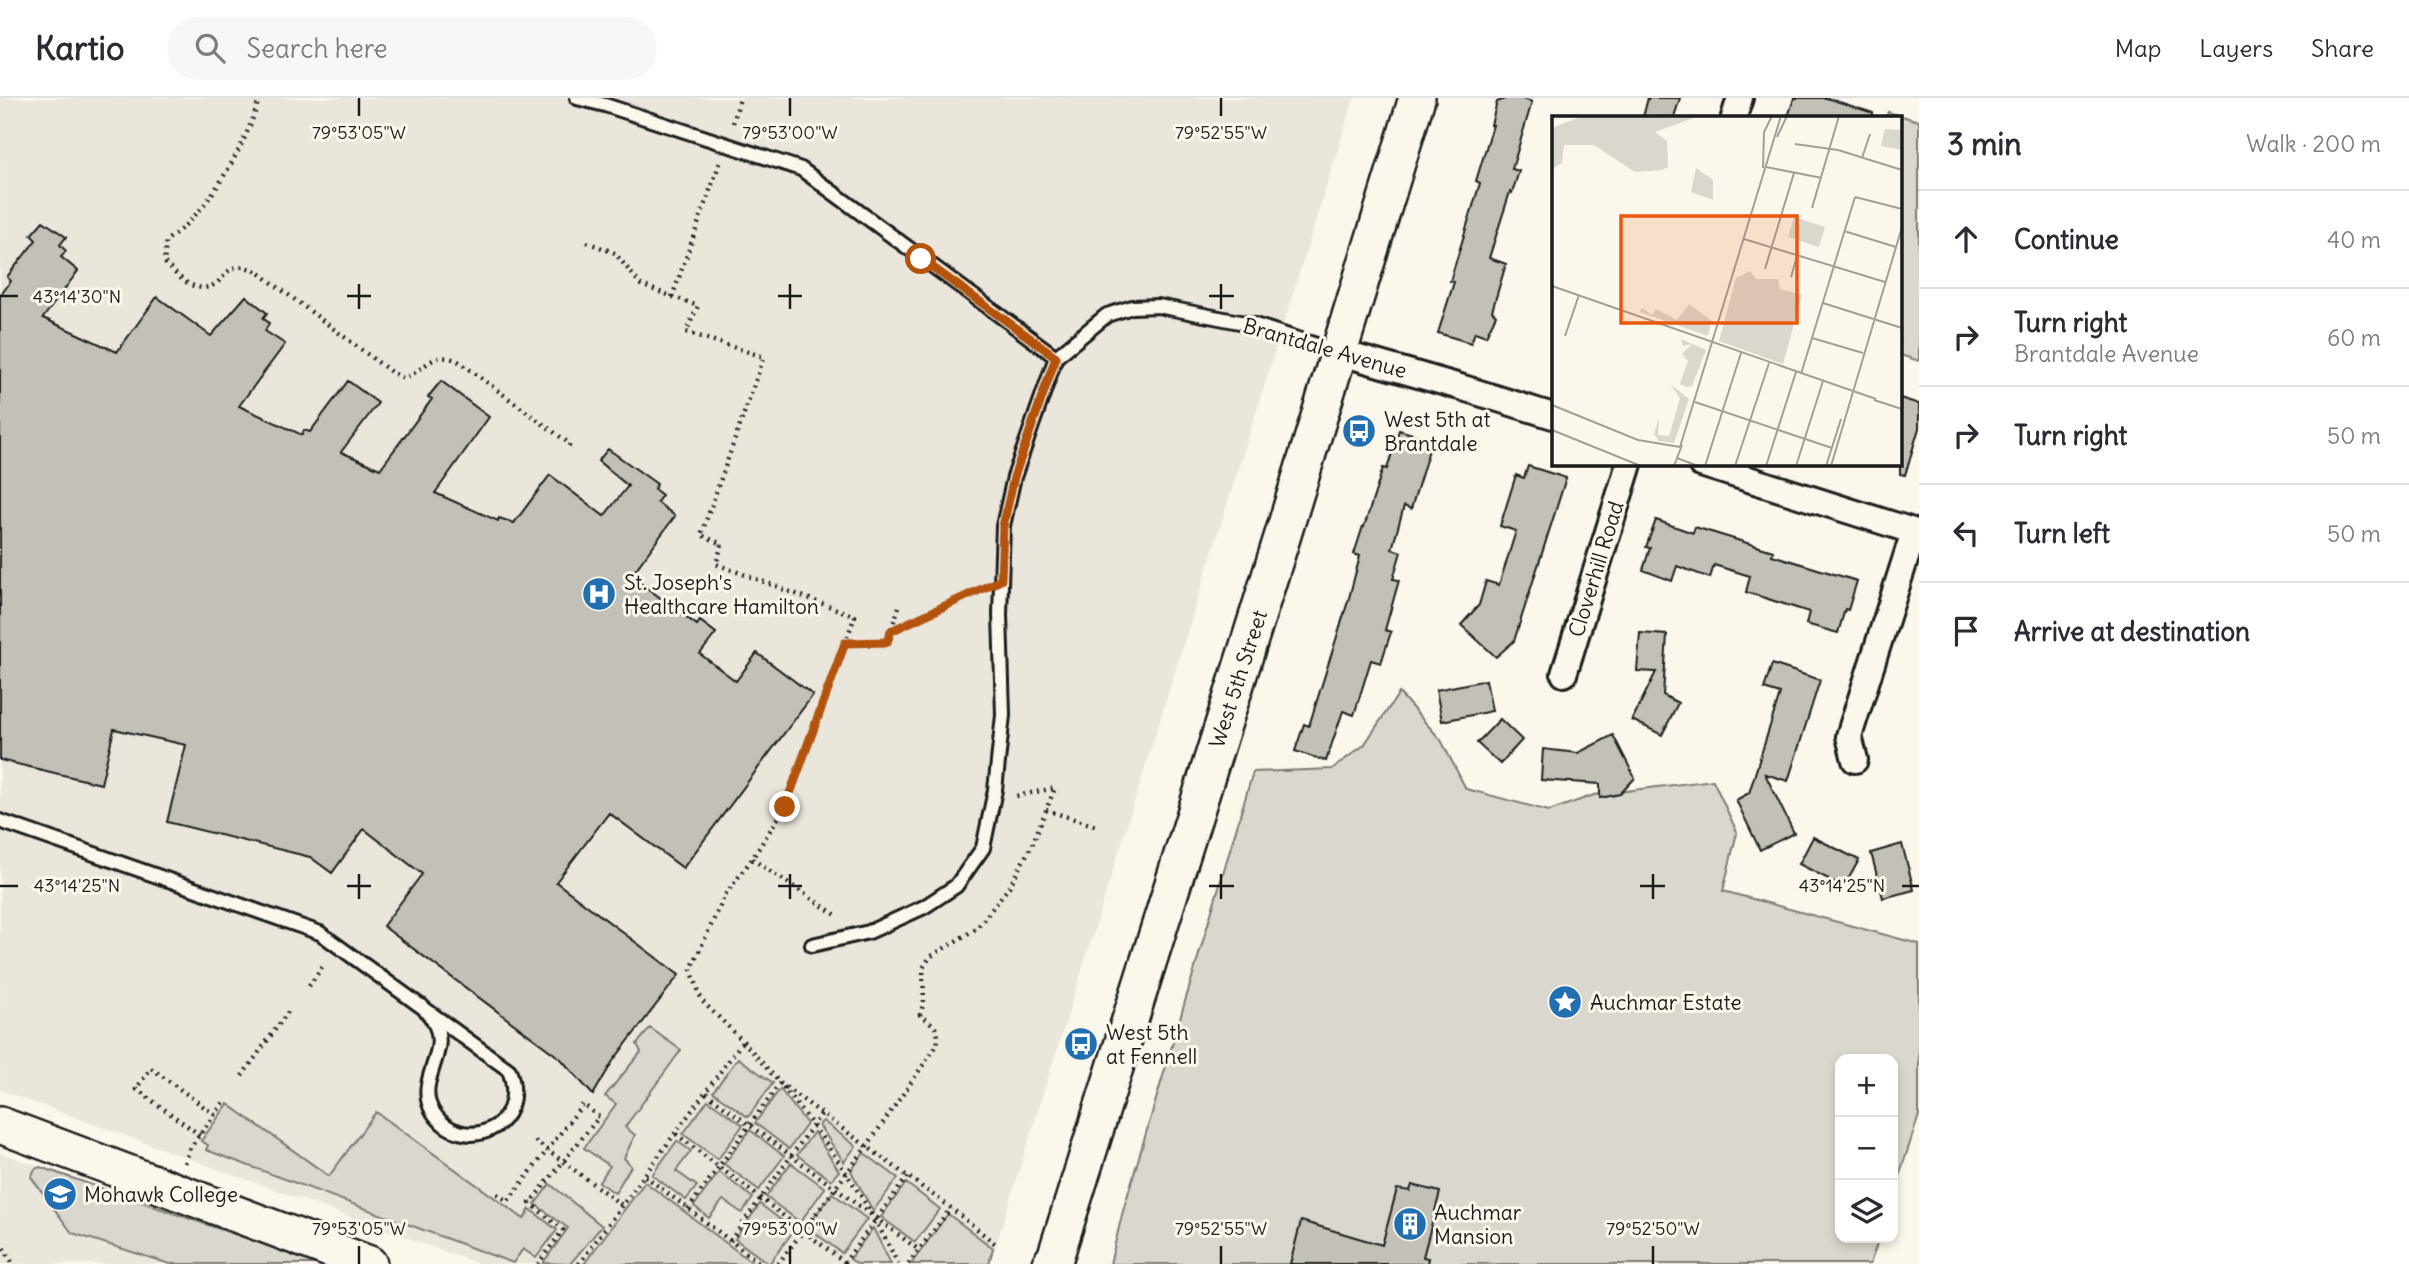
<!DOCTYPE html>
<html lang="en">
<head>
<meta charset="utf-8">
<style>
  :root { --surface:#fff; --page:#f7f7f7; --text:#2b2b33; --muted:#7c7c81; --line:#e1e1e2 }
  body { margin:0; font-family:Delius,sans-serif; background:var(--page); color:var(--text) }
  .controls { position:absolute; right:21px; bottom:21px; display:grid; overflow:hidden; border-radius:14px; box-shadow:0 4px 10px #0003 }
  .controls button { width:63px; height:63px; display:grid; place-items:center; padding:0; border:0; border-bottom:2px solid var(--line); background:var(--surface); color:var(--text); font:35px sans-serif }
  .stop { position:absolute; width:21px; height:21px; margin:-16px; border:5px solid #b45309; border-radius:50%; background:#fff }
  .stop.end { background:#b45309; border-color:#fff; box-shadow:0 2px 7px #0008 }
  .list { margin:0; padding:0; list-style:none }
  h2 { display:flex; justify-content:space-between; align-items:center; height:91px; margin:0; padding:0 28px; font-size:30px }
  h2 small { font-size:23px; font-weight:400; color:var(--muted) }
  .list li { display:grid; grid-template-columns:46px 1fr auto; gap:21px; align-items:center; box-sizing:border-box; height:98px; padding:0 28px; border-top:2px solid var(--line) }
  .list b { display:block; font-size:26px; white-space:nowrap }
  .list p { margin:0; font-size:23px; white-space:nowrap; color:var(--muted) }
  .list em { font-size:23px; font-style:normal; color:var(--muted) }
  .icon { flex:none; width:38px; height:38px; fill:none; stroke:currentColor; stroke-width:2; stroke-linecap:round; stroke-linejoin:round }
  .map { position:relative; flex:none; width:1919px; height:1166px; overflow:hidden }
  header { display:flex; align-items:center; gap:42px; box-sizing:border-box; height:98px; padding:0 35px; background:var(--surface); border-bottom:2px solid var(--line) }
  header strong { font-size:33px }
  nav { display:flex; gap:38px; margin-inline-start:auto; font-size:24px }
  .search { width:490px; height:63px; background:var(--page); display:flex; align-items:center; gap:18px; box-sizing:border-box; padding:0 24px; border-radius:38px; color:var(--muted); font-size:26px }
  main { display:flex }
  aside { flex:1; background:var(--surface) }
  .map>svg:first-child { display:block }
  .built { fill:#eae6dc }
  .green { fill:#dad7ce; stroke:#7b7a75; stroke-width:2 }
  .building { fill:#c3c0b8; stroke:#1c1c1c; stroke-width:2 }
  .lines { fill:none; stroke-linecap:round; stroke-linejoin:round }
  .lane-casing { stroke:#1c1c1c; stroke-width:18 }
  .street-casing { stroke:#1c1c1c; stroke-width:30 }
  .secondary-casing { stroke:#1c1c1c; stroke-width:40 }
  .path { stroke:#1c1c1c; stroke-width:4.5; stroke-dasharray:2 5; stroke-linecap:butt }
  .lane { stroke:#fbf7ec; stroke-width:12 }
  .street { stroke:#fbf7ec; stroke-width:24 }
  .secondary { stroke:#fbf7ec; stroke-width:35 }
  .route { stroke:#b45309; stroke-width:9 }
  .ticks { fill:none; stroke:#1c1c1c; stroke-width:2.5 }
  .labels { text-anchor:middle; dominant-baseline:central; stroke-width:6; stroke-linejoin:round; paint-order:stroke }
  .street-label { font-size:21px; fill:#1c1c1c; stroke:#fbf7ec }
  .poi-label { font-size:21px; fill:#1c1c1c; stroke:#fbf7ec; text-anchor:start }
  .inset-road { fill:none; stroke:#a29f99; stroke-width:2 }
  .view { fill:#e8590c; fill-opacity:0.15; stroke:#e8590c; stroke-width:3.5 }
  .inset-edge { fill:none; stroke:#1c1c1c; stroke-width:3.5 }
  .ticks-label { font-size:18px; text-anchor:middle; fill:#1c1c1c; stroke:#fbf7ec; stroke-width:6; stroke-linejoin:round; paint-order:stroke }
</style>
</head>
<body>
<header>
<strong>Kartio</strong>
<div class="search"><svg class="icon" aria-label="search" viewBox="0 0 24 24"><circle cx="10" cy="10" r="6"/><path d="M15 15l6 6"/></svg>Search here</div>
<nav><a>Map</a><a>Layers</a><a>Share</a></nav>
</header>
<main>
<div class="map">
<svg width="1919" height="1166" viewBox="0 0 1919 1166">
  <rect width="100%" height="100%" fill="#fbf7ec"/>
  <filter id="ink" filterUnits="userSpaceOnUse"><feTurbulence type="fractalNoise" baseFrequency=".0143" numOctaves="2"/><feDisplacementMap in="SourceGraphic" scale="14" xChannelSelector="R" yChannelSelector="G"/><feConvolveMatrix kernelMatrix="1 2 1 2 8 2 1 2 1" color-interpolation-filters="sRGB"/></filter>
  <g filter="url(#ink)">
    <path class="built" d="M0 0H1354L990 1166H479L0 992Z
      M0 1055 221 1130 302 1166H0Z"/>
    <path class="green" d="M1888 14 1919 23V263L1900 257V19H1886Z
      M1399 595 1441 642 1466 691 1549 713 1594 697 1713 682 1737 734 1723 793 1919 846V1017L1893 1097V961H1840V1140H1879L1870 1166H1110L1123 1113 1253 674 1332 671 1364 647Z
      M650 930 681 952 625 1029 635 1037 624 1060 631 1068 615 1095 599 1084 610 1068 584 1050 616 1006 605 998 641 954 637 946Z
      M738 960 773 985 748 1019 713 994Z
      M780 991 807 1026 789 1051 755 1025Z
      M708 1002 743 1027 718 1061 683 1036Z
      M228 1006 329 1078 376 1014 524 1121 530 1111 557 1132 536 1160 523 1151 513 1165 206 1052 208 1047 201 1043Z
      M823 1023 856 1048 844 1064 819 1027Z
      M750 1032 784 1058 759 1092 724 1066Z
      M814 1034 839 1073 831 1082 797 1057Z
      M677 1043 691 1053 676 1073 697 1088 686 1102 652 1077Z
      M864 1055 898 1080 873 1113 851 1073Z
      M791 1065 825 1090 800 1124 766 1099Z
      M40 1069 321 1166H170L72 1135 31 1079 35 1071Z
      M719 1074 753 1100 742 1115 723 1102 709 1120 694 1108Z
      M645 1084 754 1166H584Z
      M906 1085 940 1111 915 1144 881 1119Z
      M550 1086 602 1128 570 1166 543 1165 568 1130 535 1106Z
      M832 1095 867 1121 842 1155 807 1129Z
      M760 1106 794 1132 769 1166 735 1141Z
      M948 1116 993 1150 989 1166H911Z
      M873 1130 891 1166H857L850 1161Z"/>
    <path class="building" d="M1507 0H1520L1532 4 1512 71 1519 73 1512 95 1510 94 1489 160 1506 166 1492 213 1496 217 1486 238 1475 234 1471 245 1438 235 1454 184 1450 183 1480 85 1476 83 1493 27H1491L1497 4Z
      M1648 0H1680L1674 19H1643Z
      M1794 0H1827L1873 15V19H1788Z
      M43 123 66 139 60 147 66 153 61 159 78 173 43 220 117 254 157 199 211 238 246 198 267 215 263 220 269 225 265 233 285 246 239 308 302 337 304 332 310 334 348 283 378 305 341 354 380 371 432 301 428 299 441 283 489 319 435 395 498 423 499 420 514 425 550 377 604 418 628 388 598 363 608 351 657 386 654 391 662 397 657 404 675 418 631 478 697 527 700 523 716 535 700 556 736 583 757 555 813 597 683 770 609 715 556 784 679 877 613 963 593 997 561 961 383 828 422 776 364 731 332 775 310 759 167 724 186 647 114 631 101 686 0 662V198L11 183 7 179 36 142 31 137Z
      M1900 300 1919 306V330L1905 377 1900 376Z
      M1399 332 1432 342 1411 411 1404 408 1392 451 1401 454 1393 481 1399 482 1385 532 1391 534 1381 565 1371 562 1354 617 1343 613 1326 663 1295 653 1304 626 1309 628 1349 500 1360 458 1354 456 1363 428 1364 429 1383 370 1387 371Z
      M1528 368 1566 380 1514 543 1496 559 1461 527 1479 507 1486 483 1499 487 1516 433 1500 428 1516 377 1524 380Z
      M1656 422 1693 435 1695 429 1773 453 1772 457 1857 483 1848 512 1845 511 1838 535 1806 526 1809 514 1746 494 1750 478 1714 467 1710 480 1677 468 1672 483 1643 472 1650 450 1646 449Z
      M1640 535 1667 537 1663 597 1678 605 1662 637 1632 622 1656 574 1637 573Z
      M1772 566 1820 582 1788 683 1765 676 1794 735 1760 752 1736 702 1749 695 1780 596 1764 591Z
      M1486 582 1492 613 1442 623 1436 592Z
      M1500 621 1522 642 1500 666 1477 645Z
      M1613 637 1635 680 1620 696 1600 700V686L1541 682 1543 651 1578 655Z
      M1813 739 1859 762 1844 789 1799 766Z
      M1902 746 1914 792 1883 800 1871 755Z
      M1412 1087 1440 1094 1423 1159 1428 1160 1427 1166H1290L1301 1123 1382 1147 1397 1091 1410 1093Z"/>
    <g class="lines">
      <g class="lane-casing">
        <path id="lane" d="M577 0 605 7 801 71 1056 259
          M0 723 320 835 509 972C531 1031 461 1058 433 1014 414 984 450 956 435 926 432 919 426 914 422 908
          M812 847 869 834 924 809 956 788 983 750 995 692 1003 617 1000 516 1003 428 1014 379 1056 259 1107 217 1132 209 1158 208 1255 227 1338 254"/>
      </g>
      <g class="street-casing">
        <path id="street" d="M1734 19 1740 0
          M1338 254 1460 289 1553 318
          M1701 366 1919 435
          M1564 576 1629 366
          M1855 662 1849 638 1914 434"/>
      </g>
      <g class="secondary-casing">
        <path id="secondary" d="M0 1027 369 1166
          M1050 1166 1055 1160 1281 443 1417 0"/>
      </g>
      <path class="path" d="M259 0C252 33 221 88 198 114 189 125 177 134 166 143L164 164C178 179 199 201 219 183 224 178 229 170 237 169 244 168 252 171 258 174L391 274 403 280C425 274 431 251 458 263L570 346 566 352
        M733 25 740 0
        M587 144 615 155 641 187 698 208 686 234 764 259 701 437 722 446 716 466 855 518 785 709 752 761 725 797 691 871 702 903 743 943 780 985 951 1110 998 1148
        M672 199 720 64
        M891 533 984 490
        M845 545 887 544 900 506
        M1046 712 1096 728
        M752 761 839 819
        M309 888 325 865
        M242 978 290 911
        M706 995 919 1152
        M676 1036 847 1166
        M200 1037 136 991 151 970 215 1017
        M535 1043 623 1108
        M185 1065 190 1050 224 1004
        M645 1078 761 1166
        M497 1096 508 1103 583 1006 599 1019 530 1105 563 1132 538 1166
        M688 1111 780 985C827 1044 865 1098 898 1166
        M730 1143 822 1015
        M0 1144 13 1166
        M844 1165 908 1078
        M579 1166 743 943
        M778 1166 867 1048 937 947C940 930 934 927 920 917L924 904 923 870 930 859 977 830 1009 789 1032 747 1055 690 1016 698
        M908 1166 951 1110"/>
      <use href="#lane" class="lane"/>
      <use href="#street" class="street"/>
      <use href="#secondary" class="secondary"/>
    </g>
  </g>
  <g class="lines" filter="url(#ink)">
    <path class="route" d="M785 709 845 545 887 544 891 533 1001 482 1003 428 1014 379 1056 259 921 161"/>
  </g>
  <path class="ticks" d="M359 0V18M790 0V18M1221 0V18M359 186V211M790 186V211M1221 186V211M0 198H18M347 198H371M778 198H802M1209 198H1234M359 776V801M790 776V801M1221 776V801M1653 776V801M0 788H18M347 788H371M778 788H802M1209 788H1234M1640 788H1665M1902 788H1919M359 1148V1166M790 1148V1166M1221 1148V1166M1653 1148V1166"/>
  <defs>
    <g id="bus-disc" transform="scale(1.75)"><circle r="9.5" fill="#1f6fb2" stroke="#fbf7ec"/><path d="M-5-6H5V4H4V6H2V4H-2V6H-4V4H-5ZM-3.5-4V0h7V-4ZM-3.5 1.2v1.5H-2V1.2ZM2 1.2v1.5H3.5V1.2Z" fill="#fff"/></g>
    <g id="hospital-disc" transform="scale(1.75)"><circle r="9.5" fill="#1f6fb2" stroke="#fbf7ec"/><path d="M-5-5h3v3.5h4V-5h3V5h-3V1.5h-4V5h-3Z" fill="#fff"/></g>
    <g id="sight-disc" transform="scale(1.75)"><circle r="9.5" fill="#1f6fb2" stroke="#fbf7ec"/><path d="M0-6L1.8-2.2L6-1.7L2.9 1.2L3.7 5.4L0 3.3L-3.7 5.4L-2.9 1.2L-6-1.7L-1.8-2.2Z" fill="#fff"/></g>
    <g id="university-disc" transform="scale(1.75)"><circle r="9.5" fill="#1f6fb2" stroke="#fbf7ec"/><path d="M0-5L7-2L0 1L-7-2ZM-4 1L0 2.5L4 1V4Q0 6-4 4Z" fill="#fff"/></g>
    <g id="building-disc" transform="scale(1.75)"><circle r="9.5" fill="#1f6fb2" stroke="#fbf7ec"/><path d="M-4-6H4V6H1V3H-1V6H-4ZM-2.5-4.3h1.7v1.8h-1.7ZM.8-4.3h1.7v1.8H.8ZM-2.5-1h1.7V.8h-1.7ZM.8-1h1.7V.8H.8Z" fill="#fff"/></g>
  </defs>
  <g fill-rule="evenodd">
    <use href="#bus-disc" x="1359" y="333"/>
    <use href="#hospital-disc" x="599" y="496"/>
    <use href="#sight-disc" x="1565" y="904"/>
    <use href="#bus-disc" x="1081" y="946"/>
    <use href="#university-disc" x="60" y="1096"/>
    <use href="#building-disc" x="1410" y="1126"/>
  </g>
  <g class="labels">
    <g class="street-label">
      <text transform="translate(1325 250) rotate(16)">Brantdale Avenue</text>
      <text transform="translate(1596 471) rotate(-73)">Cloverhill Road</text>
      <text transform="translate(1238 581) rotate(-72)">West 5th Street</text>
    </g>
    <g class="poi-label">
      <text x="1384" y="321">West 5th at<tspan x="1384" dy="24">Brantdale</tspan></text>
      <text x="624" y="484">St. Joseph's<tspan x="624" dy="24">Healthcare Hamilton</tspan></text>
      <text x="1590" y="904">Auchmar Estate</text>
      <text x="1106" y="934">West 5th<tspan x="1106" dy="24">at Fennell</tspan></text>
      <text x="84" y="1096">Mohawk College</text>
      <text x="1434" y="1114">Auchmar<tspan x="1434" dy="24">Mansion</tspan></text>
    </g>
  </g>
  <g transform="translate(1552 18)">
    <rect width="350" height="350" fill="#fbf7ec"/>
    <path d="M30 0H147L103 16 115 25 116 51 110 54 83 56 42 29H12L10 47 0 53V12ZM333 13 350 14V34L329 30ZM144 52 161 64V84L139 76ZM242 101 273 111 267 131 236 121ZM198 155 204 163H226L228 173 250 179 231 248 167 225 184 162ZM137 188 160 205 156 219 153 215 156 220 88 196 90 192 100 199 104 193 125 204ZM129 223 154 234 140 270 135 271 128 268 136 245 130 238 140 228 131 230ZM118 268 137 283 122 327 107 325 102 318 107 302 106 319 117 320 128 282Z" fill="#dad7ce"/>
    <path class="inset-road" d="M225 21 235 0M243 28 286 34 350 54M310 42 318 18M214 51 270 62M211 52 212 16 220 0M303 81 350 93M260 92 287 0M292 115 344 131M192 123 333 166M213 153 242 57M239 161 245 140M0 170 324 283M271 187 350 212M13 220 27 179M260 222 311 237M249 258 303 81M322 284 350 293M143 286 280 332M0 289 86 324 128 331M0 314 89 350M128 331 229 0M125 342 146 350M122 350 130 329M153 350 189 237M183 350 217 247M214 350 244 256M244 350 271 265M274 350 289 303M279 350 350 111"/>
    <path class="view" d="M69 100H245V207H69Z"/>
    <rect width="350" height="350" class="inset-edge"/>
  </g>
  <g class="ticks-label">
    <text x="359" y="41">79°53'05"W</text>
    <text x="790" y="41">79°53'00"W</text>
    <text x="1221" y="41">79°52'55"W</text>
    <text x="77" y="205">43°14'30"N</text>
    <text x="77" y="794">43°14'25"N</text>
    <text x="1842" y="794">43°14'25"N</text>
    <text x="359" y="1137">79°53'05"W</text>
    <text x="790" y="1137">79°53'00"W</text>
    <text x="1221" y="1137">79°52'55"W</text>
    <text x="1653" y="1137">79°52'50"W</text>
  </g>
</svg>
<div class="controls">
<button>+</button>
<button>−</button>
<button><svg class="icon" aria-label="layers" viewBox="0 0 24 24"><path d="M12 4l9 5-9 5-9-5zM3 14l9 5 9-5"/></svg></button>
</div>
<div class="stop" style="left:921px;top:161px"></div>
<div class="stop end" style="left:785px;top:709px"></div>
</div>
<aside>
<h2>3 min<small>Walk · 200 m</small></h2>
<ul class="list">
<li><svg class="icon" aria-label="ahead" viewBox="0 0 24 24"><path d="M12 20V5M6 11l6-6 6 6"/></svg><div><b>Continue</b></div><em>40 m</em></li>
<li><svg class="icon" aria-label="right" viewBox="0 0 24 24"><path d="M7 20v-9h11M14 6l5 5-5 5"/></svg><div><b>Turn right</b><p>Brantdale Avenue</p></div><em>60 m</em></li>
<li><svg class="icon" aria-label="right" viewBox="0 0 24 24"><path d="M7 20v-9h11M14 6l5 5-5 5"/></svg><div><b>Turn right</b></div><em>50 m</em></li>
<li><svg class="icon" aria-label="left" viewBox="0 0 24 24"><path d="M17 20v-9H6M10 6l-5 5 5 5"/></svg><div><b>Turn left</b></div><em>50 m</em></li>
<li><svg class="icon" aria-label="arrive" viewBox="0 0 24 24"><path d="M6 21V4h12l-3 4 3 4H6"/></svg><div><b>Arrive at destination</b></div></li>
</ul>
</aside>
</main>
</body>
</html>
